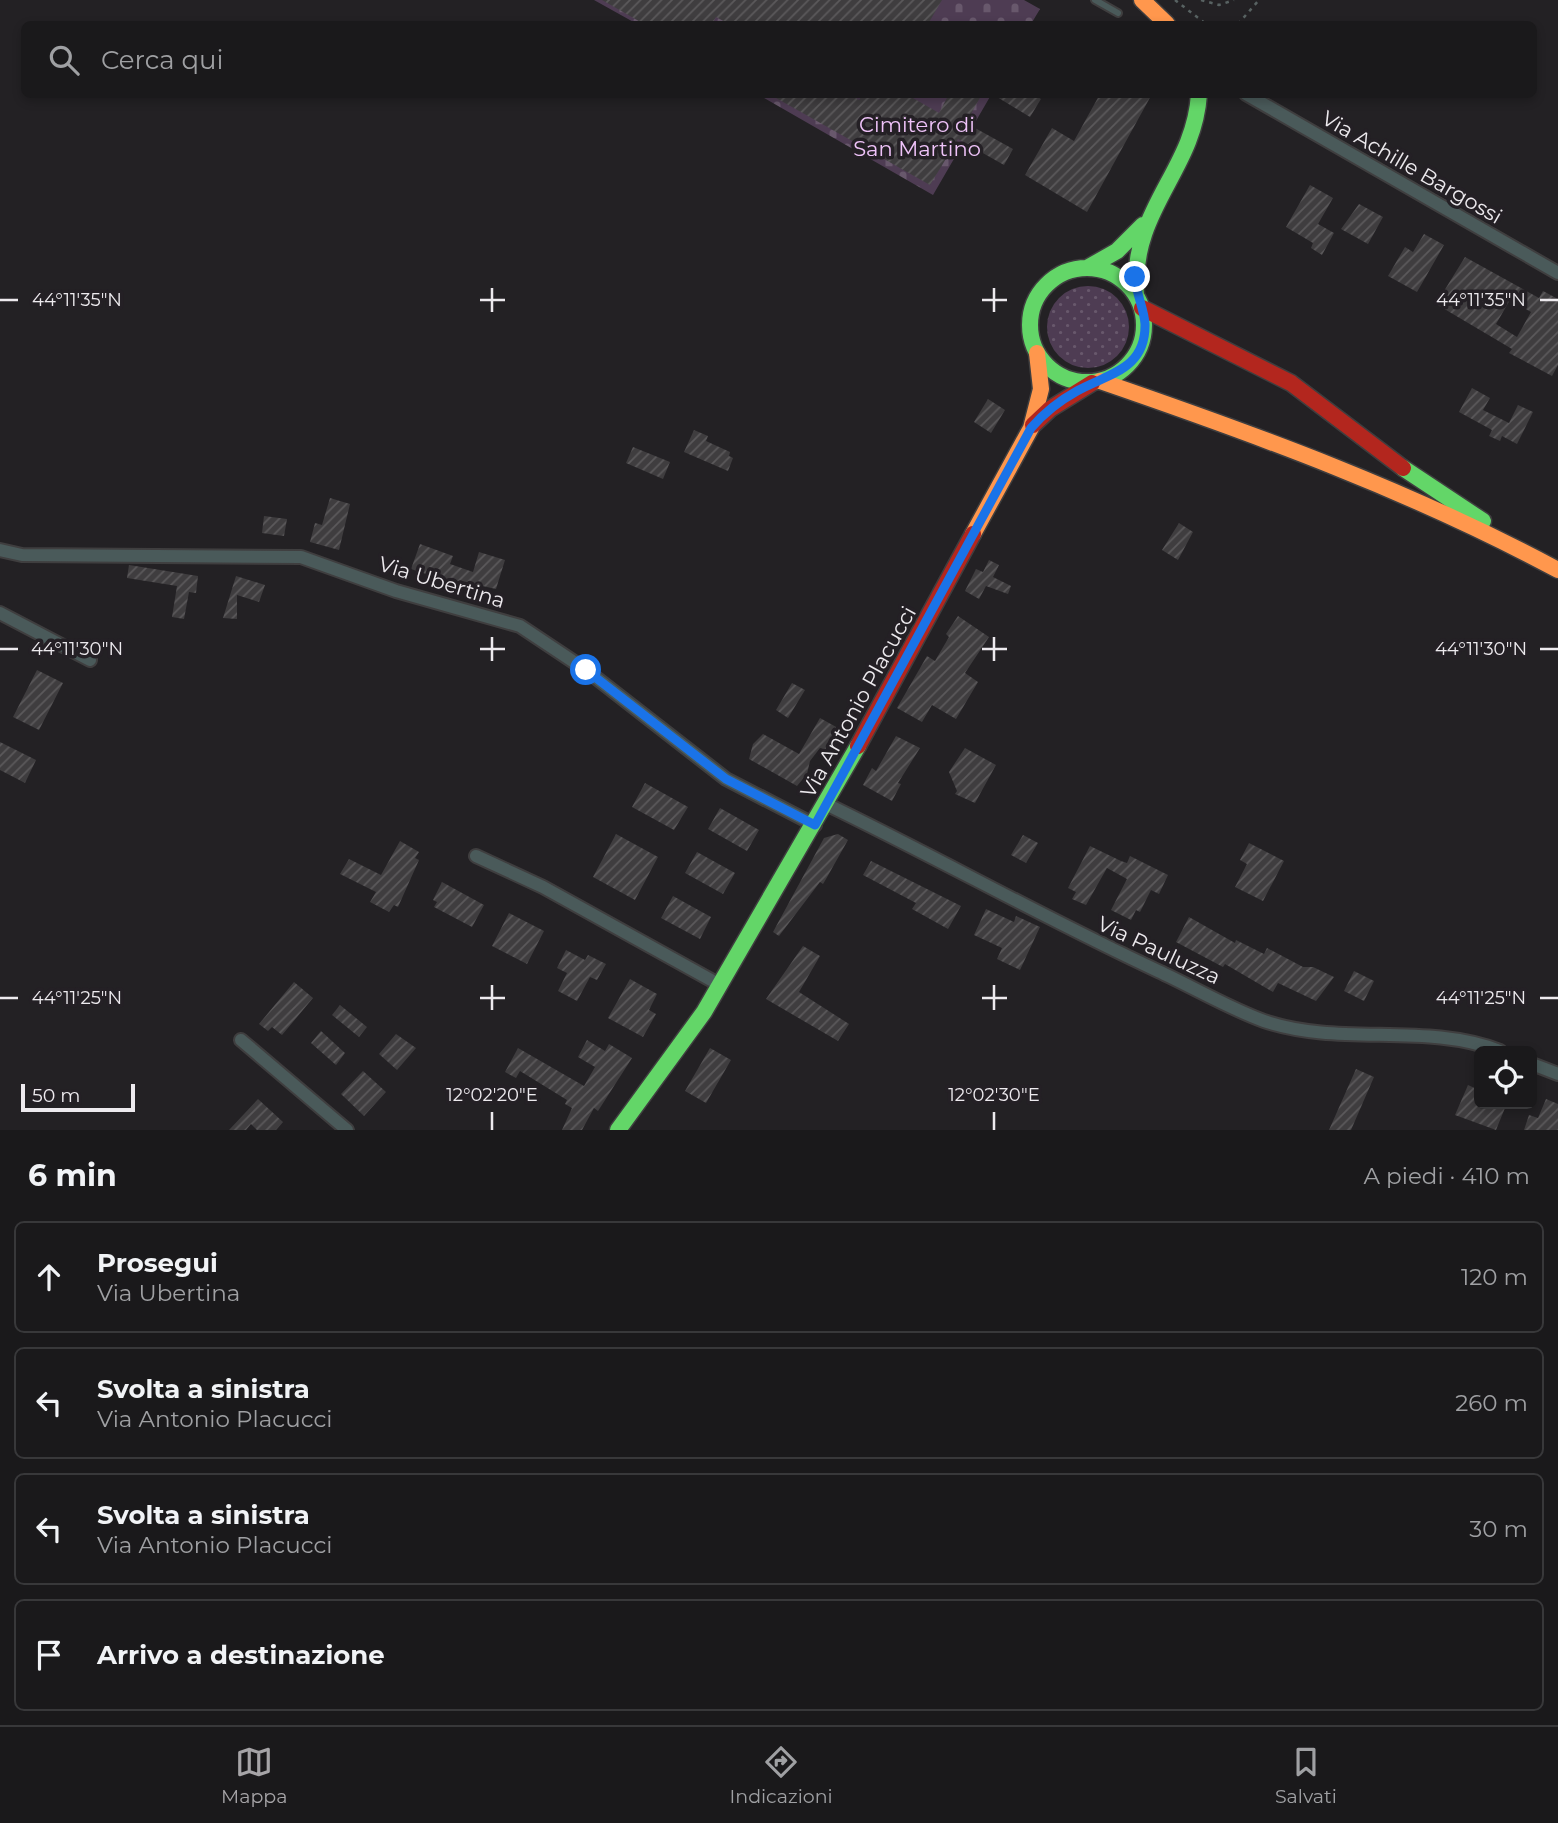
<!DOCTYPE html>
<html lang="it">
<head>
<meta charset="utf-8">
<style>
  :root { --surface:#1a191b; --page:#272628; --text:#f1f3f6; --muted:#9fa0a3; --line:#38383a; --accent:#a6a4a7 }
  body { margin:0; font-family:Montserrat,sans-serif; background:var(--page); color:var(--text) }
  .controls { position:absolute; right:21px; bottom:21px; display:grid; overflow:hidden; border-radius:10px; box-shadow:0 4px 10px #0003 }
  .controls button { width:63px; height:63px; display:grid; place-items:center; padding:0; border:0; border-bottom:2px solid var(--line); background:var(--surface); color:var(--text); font:35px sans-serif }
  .scale { position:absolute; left:21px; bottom:18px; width:114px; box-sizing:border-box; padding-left:7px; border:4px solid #edeaee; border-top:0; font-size:19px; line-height:24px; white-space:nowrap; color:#edeaee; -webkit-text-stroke:5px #242025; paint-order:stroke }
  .stop { position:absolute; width:21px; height:21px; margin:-16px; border:5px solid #1a73e8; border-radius:50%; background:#fff }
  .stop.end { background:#1a73e8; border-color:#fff; box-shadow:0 2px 7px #0008 }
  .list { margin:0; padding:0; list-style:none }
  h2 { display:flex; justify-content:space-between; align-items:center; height:91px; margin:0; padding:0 28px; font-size:30px }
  h2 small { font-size:23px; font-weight:400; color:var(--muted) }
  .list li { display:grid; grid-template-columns:46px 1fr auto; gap:21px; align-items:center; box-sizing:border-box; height:112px; margin:0 14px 14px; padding:0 14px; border:2px solid var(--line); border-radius:10px }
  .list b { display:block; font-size:26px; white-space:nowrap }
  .list p { margin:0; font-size:23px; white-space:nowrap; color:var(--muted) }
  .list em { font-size:23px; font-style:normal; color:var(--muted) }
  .icon { flex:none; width:38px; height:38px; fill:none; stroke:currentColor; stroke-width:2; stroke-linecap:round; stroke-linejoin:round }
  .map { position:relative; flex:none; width:1558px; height:1130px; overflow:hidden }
  .search { position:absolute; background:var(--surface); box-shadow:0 4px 10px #0003; left:21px; right:21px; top:21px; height:77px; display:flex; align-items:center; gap:18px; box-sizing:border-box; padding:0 24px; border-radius:10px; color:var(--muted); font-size:26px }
  .sheet { height:595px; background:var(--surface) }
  nav { display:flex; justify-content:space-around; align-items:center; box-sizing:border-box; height:98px; border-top:2px solid var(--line); background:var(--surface); font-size:19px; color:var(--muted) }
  nav a { display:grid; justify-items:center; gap:4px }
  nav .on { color:var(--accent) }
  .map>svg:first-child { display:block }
  .grass { fill:url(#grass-dots) }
  .cemetery { fill:url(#cemetery-stones) }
  .building { fill:url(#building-hatch); fill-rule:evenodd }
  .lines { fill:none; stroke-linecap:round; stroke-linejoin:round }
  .lane-casing { stroke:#3f3e3f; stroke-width:10 }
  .street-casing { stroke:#3f3e3f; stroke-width:16 }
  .fast-casing { stroke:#3f3e3f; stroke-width:19 }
  .slow-casing { stroke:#3f3e3f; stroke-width:19 }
  .jam-casing { stroke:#3f3e3f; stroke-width:19 }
  .path { stroke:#586262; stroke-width:2.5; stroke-dasharray:3.5 5; stroke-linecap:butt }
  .lane { stroke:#4a5a5a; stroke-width:6 }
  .street { stroke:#4a5a5a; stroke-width:12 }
  .fast { stroke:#63d668; stroke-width:16 }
  .slow { stroke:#ff974d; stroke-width:16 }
  .jam { stroke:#b3261e; stroke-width:16 }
  .route { stroke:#1a73e8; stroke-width:9 }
  .ticks { fill:none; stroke:#edeaee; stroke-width:2.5 }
  .labels { text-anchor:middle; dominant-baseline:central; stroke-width:7; stroke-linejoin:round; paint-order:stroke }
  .park-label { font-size:21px; fill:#efc3f9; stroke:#242025 }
  .street-label { font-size:21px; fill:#edeaee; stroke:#242025 }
  .ticks-label { font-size:18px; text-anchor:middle; fill:#edeaee; stroke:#242025; stroke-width:7; stroke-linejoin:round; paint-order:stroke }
</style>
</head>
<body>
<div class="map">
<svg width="1558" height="1130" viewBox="0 0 1558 1130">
  <defs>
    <pattern id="grass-dots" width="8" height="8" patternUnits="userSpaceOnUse" patternTransform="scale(1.75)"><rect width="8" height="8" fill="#4e3c53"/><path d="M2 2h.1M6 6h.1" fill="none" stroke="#68586c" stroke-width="1.8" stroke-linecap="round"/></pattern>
    <pattern id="cemetery-stones" width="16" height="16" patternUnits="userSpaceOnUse" patternTransform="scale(1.75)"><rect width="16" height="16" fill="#4e3c53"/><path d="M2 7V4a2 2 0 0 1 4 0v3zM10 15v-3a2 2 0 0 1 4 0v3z" fill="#68586c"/></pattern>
    <pattern id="building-hatch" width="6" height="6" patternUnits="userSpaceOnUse" patternTransform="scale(1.75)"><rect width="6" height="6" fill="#3f3d3f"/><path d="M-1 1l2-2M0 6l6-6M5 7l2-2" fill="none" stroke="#5b595b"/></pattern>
  </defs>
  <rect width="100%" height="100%" fill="#232124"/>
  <path class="grass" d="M1047 327a41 41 0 1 1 82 0a41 41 0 1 1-82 0Z"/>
  <path class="cemetery" d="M594 0H1024L1040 9 1031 24H637Z
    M759 95H991L933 195Z"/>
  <path class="building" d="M602 0H942L928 24H729L716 17 712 24H644Z
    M769 94H850L859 100 863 94H906L939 113 949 94H982L966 123 1013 149 1004 165 958 139 930 185Z
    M992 94H1033L1041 99 1030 117Z
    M1100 94H1152L1087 212 1025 175 1052 128 1074 141Z
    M1310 185 1333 198 1318 224 1334 233 1322 255 1311 248 1313 243 1286 227Z
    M1359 204 1383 217 1368 244 1341 229Z
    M1424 234 1444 245 1417 292 1388 276 1405 247 1413 252Z
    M1465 257 1539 298 1543 291 1558 299V365L1552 376 1509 353 1512 349 1436 304ZM1510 300 1531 312 1517 337 1496 324Z
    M1472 388 1490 398 1483 410 1509 423 1518 405 1533 412 1517 444 1502 436 1500 441 1489 436 1492 430 1459 412Z
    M988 399 1005 410 991 433 974 422Z
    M694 430 708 436 706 441 730 452 729 456 733 458 728 471 684 452Z
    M633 447 670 462 663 479 626 463Z
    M330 498 350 504 339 550 310 542 315 523 322 525Z
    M264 516 287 519 284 536 262 533Z
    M1179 523 1193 532 1178 560 1162 550Z
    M420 544 453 556 450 564 473 572 479 552 505 560 496 589 469 583 468 588 411 569Z
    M989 560 999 565 993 577 1011 586 1008 594 986 586 979 599 965 591 976 569 983 572Z
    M129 565 198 576 196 593 189 592 184 619 172 617 177 586 127 578Z
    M236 576 265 585 259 602 237 595V619L223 618Z
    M958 616 989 637 965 673 978 682 956 719 932 705 922 722 897 708 927 656 935 661 949 637 946 634Z
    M37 670 63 683 39 730 13 717Z
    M792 683 805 690 788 718 776 710Z
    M820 718 838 728 825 750 820 748 810 761 807 774 797 786 749 759 753 744 763 734 799 754Z
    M896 736 920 748 898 783 901 784 892 801 863 785 872 768 876 771Z
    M0 742 36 760 25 783 0 770Z
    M965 748 996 765 975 803 955 794 957 791 949 772Z
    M645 783 688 807 674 830 632 807Z
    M720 808 759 830 747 851 708 829Z
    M616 834 658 857 635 900 593 877Z
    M838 834 848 840 826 879 823 884 820 882 779 936 773 932 824 838Z
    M1023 835 1038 843 1026 863 1011 855Z
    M400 841 419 852 415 858 419 860 398 907 394 905 389 912 370 902 376 892 340 874 349 859 381 875Z
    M1249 843 1284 861 1263 901 1235 887 1247 864 1240 860Z
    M1090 846 1121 861 1127 863 1130 856 1168 875 1159 894 1151 890 1140 912 1136 910 1131 920 1111 910 1127 879 1107 868 1086 905 1072 899 1076 892 1068 888Z
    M697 852 735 873 723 894 685 873Z
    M871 861 961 906 948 929 912 909 916 903 863 875Z
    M442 882 484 905 472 927 434 907 437 902 433 900Z
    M673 896 711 917 700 939 661 918Z
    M986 909 1014 922 1016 916 1040 927 1020 970 997 959 1002 948 974 935Z
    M509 913 544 931 527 964 492 946Z
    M1189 917 1235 943 1236 940 1264 954 1267 948 1303 967H1313L1334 977 1316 1001 1278 983 1273 992 1225 964 1223 967 1176 942Z
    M803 946 820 956 799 992 849 1024 838 1041 766 999Z
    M566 950 585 960 588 955 606 964 597 980 590 977 577 1001 558 991 567 973 557 968Z
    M1354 971 1374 981 1364 1001 1344 991Z
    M630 979 657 994 649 1010 656 1014 643 1037 608 1018Z
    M294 982 313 998 282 1035 272 1027 268 1031 259 1024Z
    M340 1005 367 1027 359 1037 332 1015Z
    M321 1031 345 1053 336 1065 311 1043Z
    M396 1034 416 1048 397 1070 379 1054Z
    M587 1040 605 1051 609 1044 632 1058 598 1111 594 1108 582 1130H562L572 1108 565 1104 567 1100 520 1071 516 1078 505 1072 518 1048 584 1086 595 1067 578 1057Z
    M710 1048 731 1060 706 1103 685 1091Z
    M1356 1069 1374 1077 1351 1130H1329Z
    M363 1071 386 1092 364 1116 341 1094Z
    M1468 1085 1479 1090V1104H1496L1505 1108 1496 1130 1455 1115Z
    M258 1099 283 1122 276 1130H257L251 1124 246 1130H229Z
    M1546 1099 1558 1104V1130H1524L1529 1115 1538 1118Z"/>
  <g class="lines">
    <g class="lane-casing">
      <path id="lane" d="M1095 0 1118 13"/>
    </g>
    <g class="street-casing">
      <path id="street" d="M1246 94 1558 273
        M0 550 22 555 301 557 396 591 520 626 586 670 726 779 815 825
        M0 613 90 660
        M826 804C938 858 1046 919 1158 971 1193 987 1228 1008 1264 1021 1341 1047 1425 1022 1500 1051
        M476 856 543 887 720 985
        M241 1040 347 1130
        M1532 1064 1558 1074"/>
    </g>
    <g class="fast-casing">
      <path id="fast" d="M1030 325a57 57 0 1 1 114 0a57 57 0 1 1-114 0Z
        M1087 268 1117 251 1143 225
        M1136 295C1131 207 1194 172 1199 94
        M1403 468 1483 521
        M618 1130 704 1012 858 746"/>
    </g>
    <g class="slow-casing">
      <path id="slow" d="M1142 0 1167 24
        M1100 381C1257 435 1411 491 1558 570
        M973 534 1031 428 1041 389 1037 353"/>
    </g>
    <g class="jam-casing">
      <path id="jam" d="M1142 308 1291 383 1403 468
        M1033 425 1050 409 1092 383
        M858 746 973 534"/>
    </g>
    <path class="path" d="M1175 0 1206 24
      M1201 0 1219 5 1234 0
      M1238 24 1259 0"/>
    <use href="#lane" class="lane"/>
    <use href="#street" class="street"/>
    <use href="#fast" class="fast"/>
    <use href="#slow" class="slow"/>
    <use href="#jam" class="jam"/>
  </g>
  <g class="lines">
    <path class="route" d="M586 670 726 779 815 825 1031 428C1044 413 1059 401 1077 391 1107 374 1146 370 1145 324 1144 308 1136 294 1135 277"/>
  </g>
  <path class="ticks" d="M492 288V312M994 288V312M0 300H18M480 300H505M982 300H1007M1540 300H1558M492 637V661M994 637V661M0 649H18M480 649H505M982 649H1007M1540 649H1558M492 985V1010M994 985V1010M0 998H18M480 998H505M982 998H1007M1540 998H1558M492 1112V1130M994 1112V1130"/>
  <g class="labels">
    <g class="park-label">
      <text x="917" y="124">Cimitero di<tspan x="917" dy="24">San Martino</tspan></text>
    </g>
    <g class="street-label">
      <text transform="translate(1412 167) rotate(30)">Via Achille Bargossi</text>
      <text transform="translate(442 582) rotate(17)">Via Ubertina</text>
      <text transform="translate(858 702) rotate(-61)">Via Antonio Placucci</text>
      <text transform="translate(1159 950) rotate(25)">Via Pauluzza</text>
    </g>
  </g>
  <g class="ticks-label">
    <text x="77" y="306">44°11'35"N</text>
    <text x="1481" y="306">44°11'35"N</text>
    <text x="77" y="655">44°11'30"N</text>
    <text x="1481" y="655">44°11'30"N</text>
    <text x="77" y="1004">44°11'25"N</text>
    <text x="1481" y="1004">44°11'25"N</text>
    <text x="492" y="1101">12°02'20"E</text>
    <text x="994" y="1101">12°02'30"E</text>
  </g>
</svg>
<div class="controls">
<button><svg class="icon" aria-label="locate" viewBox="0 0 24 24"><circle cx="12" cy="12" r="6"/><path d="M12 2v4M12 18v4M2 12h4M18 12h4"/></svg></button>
</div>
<div class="scale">50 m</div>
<div class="stop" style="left:586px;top:670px"></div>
<div class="stop end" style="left:1135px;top:277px"></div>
<div class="search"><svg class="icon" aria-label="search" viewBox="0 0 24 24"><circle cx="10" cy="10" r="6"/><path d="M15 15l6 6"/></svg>Cerca qui</div>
</div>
<section class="sheet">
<h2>6 min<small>A piedi · 410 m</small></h2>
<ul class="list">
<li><svg class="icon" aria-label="ahead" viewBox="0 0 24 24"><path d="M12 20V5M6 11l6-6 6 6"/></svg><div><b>Prosegui</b><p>Via Ubertina</p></div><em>120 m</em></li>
<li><svg class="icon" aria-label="left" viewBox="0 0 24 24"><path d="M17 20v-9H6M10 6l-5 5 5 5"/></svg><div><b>Svolta a sinistra</b><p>Via Antonio Placucci</p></div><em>260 m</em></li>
<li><svg class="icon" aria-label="left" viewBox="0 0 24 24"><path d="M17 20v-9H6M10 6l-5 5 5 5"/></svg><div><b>Svolta a sinistra</b><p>Via Antonio Placucci</p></div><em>30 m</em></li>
<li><svg class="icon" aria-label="arrive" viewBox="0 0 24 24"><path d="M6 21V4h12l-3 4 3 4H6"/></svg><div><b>Arrivo a destinazione</b></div></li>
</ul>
</section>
<nav>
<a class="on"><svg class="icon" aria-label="map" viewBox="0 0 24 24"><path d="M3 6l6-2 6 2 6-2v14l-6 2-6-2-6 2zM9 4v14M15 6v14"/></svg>Mappa</a>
<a><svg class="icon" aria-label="directions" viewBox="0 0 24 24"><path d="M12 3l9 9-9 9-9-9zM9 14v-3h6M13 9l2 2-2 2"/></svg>Indicazioni</a>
<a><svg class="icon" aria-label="saved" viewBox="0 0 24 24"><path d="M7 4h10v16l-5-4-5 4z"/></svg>Salvati</a>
</nav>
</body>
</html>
